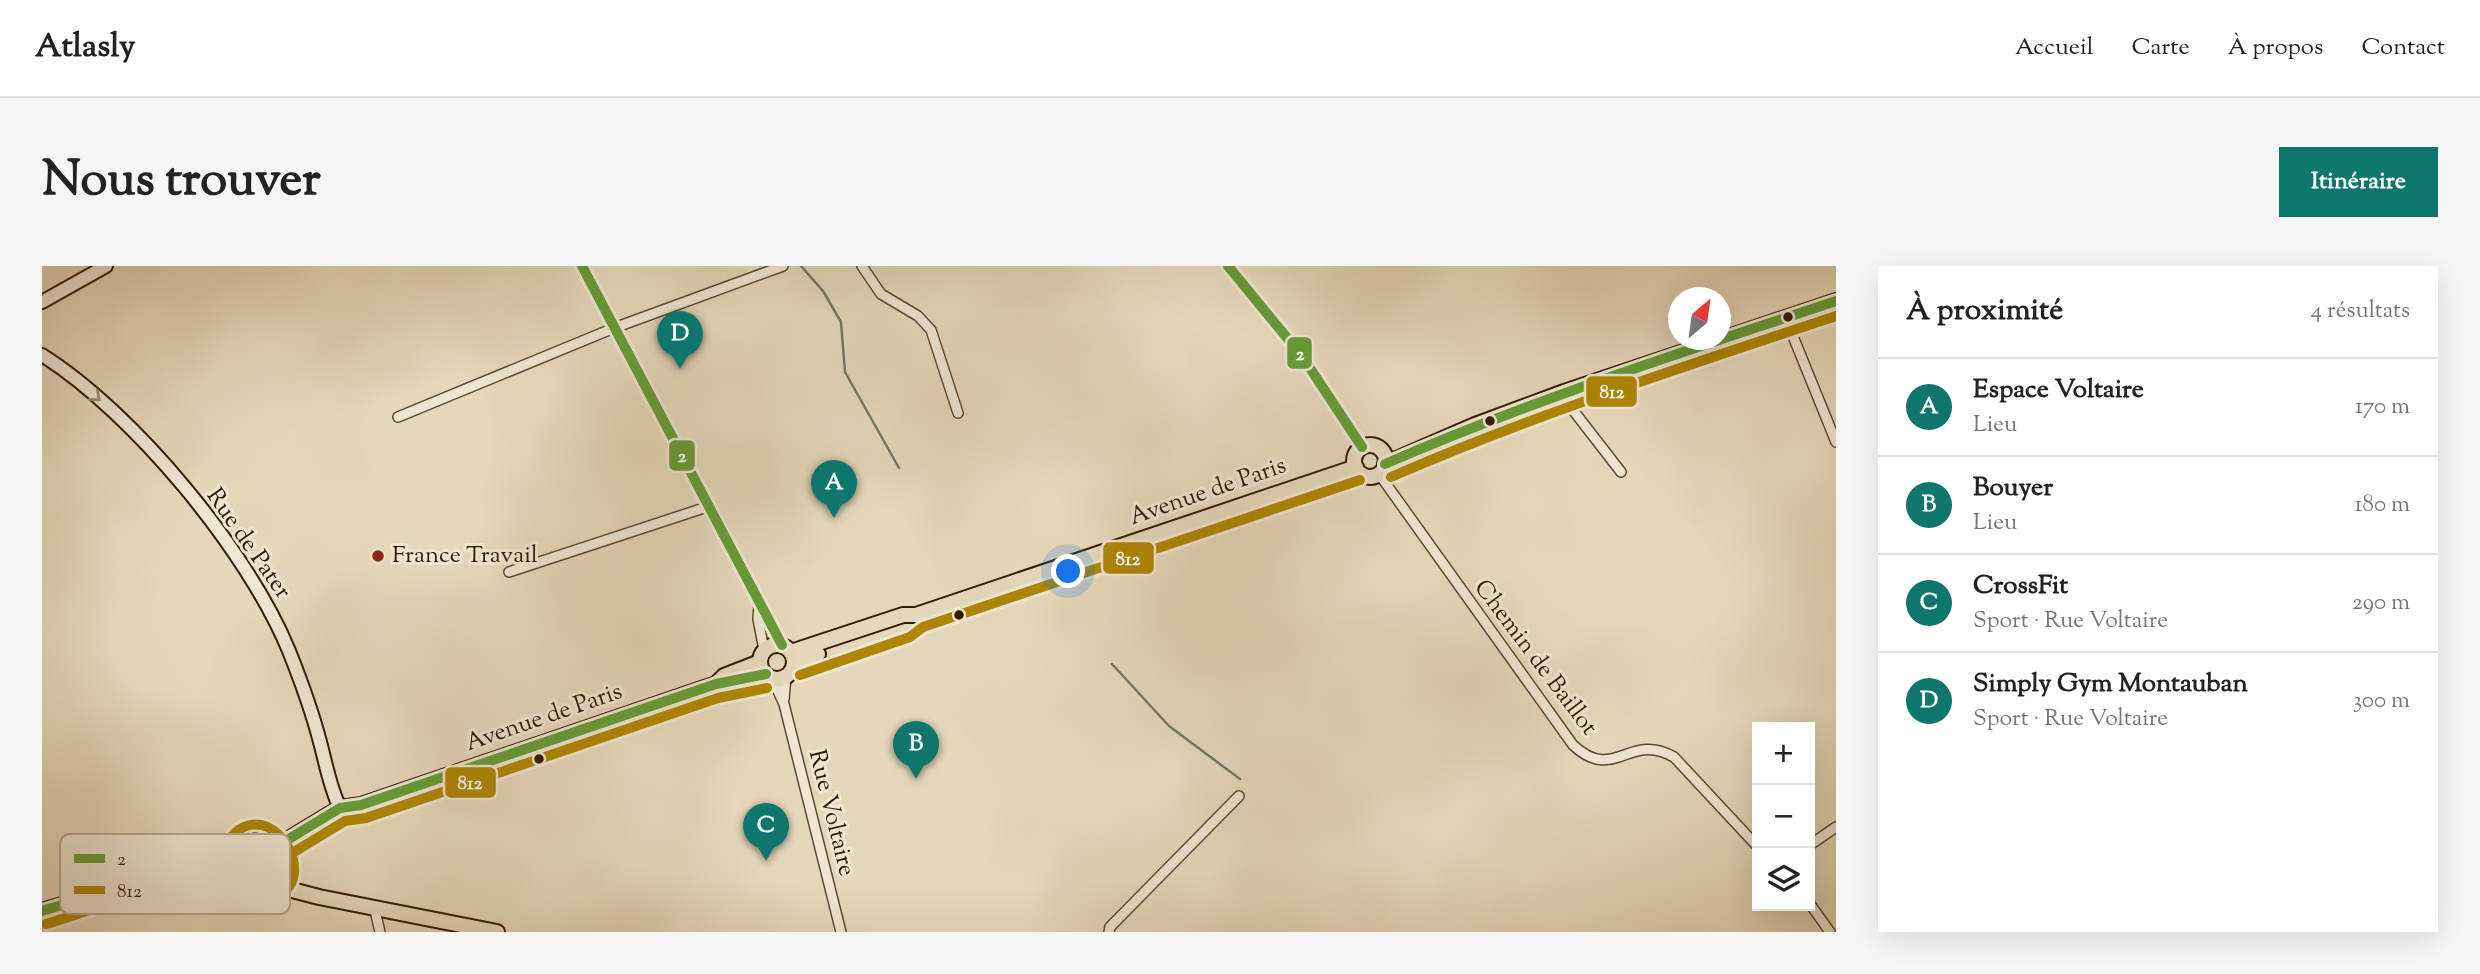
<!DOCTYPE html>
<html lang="fr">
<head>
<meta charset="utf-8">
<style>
  :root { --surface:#fff; --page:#f6f6f6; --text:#222; --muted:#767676; --line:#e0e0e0; --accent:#0f766e }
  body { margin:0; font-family:"Sorts Mill Goudy",serif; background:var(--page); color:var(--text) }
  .controls { position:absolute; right:21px; bottom:21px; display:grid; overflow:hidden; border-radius:0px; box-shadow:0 7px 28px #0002 }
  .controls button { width:63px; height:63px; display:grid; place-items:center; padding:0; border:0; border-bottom:2px solid var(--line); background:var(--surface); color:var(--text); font:35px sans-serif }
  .compass { position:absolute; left:1626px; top:21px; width:63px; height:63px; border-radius:50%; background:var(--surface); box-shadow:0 7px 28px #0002; rotate:29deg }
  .you { position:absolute; left:1027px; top:306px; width:24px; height:24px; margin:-18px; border:5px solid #fff; border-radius:50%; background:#1a73e8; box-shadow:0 0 0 10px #1a73e833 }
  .badge { display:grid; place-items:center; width:46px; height:46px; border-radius:50%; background:var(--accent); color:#fff; font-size:23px; font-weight:700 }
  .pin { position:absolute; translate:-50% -58px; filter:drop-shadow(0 2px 4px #0008) }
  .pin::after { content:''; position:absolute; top:37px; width:24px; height:21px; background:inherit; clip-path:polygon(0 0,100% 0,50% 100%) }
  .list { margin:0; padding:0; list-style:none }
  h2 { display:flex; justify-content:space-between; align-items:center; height:91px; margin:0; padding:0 28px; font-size:30px }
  h2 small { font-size:23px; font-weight:400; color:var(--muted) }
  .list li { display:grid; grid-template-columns:46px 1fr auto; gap:21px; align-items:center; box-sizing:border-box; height:98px; padding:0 28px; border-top:2px solid var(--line) }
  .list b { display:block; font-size:26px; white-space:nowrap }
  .list p { margin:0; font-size:23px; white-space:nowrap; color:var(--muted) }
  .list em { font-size:23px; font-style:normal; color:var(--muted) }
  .icon { flex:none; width:38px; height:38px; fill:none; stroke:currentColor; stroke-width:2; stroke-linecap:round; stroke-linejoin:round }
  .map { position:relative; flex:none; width:1794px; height:666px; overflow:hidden; border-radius:0px }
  header { display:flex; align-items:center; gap:42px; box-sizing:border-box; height:98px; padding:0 35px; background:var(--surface); border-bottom:2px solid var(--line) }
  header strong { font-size:33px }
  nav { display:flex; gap:38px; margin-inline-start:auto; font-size:24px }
  .intro { display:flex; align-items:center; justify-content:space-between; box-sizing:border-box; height:168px; padding:0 42px }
  h1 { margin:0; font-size:49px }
  .button { padding:18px 32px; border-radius:0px; background:var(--accent); color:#fff; font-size:24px; font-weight:700 }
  main { display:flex; gap:42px; padding:0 42px }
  aside { flex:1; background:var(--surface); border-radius:0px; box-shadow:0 7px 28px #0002 }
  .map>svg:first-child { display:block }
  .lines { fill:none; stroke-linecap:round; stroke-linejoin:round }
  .stream { stroke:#6f7a68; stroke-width:2.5 }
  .street-casing { stroke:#604930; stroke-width:12 }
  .secondary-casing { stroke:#341a02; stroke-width:16 }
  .primary-casing { stroke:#341a02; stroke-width:18 }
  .street { stroke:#eee5d2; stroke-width:9 }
  .secondary { stroke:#eee5d2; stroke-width:12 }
  .primary { stroke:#e5d7b9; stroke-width:14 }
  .bus-1-casing { stroke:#eee5d2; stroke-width:16 }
  .bus-2-casing { stroke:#eee5d2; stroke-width:16 }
  .bus-1 { stroke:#669c37; stroke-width:10 }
  .bus-2 { stroke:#ae8604; stroke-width:10 }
  .oneway { stroke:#9a8a74 }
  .bus-dot { fill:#341a02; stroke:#eee5d2; stroke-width:2.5 }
  .poi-dot { fill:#8f2418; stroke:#eee5d2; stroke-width:2.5 }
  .labels { text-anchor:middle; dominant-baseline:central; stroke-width:6; stroke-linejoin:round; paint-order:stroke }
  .street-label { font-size:24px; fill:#341a02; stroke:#eee5d2 }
  .poi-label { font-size:24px; fill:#341a02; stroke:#eee5d2; text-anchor:start }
  .key { fill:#eee5d2; stroke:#b6a894; stroke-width:2 }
  .key-label { font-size:19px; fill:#341a02 }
  .line-badge { stroke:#eee5d2; stroke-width:2.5 }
  .badge-label { font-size:19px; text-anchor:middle; font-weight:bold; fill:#fff }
</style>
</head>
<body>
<header>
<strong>Atlasly</strong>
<nav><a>Accueil</a><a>Carte</a><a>À propos</a><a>Contact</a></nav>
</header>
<div class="intro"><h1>Nous trouver</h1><a class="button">Itinéraire</a></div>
<main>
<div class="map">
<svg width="1794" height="666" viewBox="0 0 1794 666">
  <rect width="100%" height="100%" fill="#e5d7b9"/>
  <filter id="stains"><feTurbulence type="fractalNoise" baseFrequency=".00286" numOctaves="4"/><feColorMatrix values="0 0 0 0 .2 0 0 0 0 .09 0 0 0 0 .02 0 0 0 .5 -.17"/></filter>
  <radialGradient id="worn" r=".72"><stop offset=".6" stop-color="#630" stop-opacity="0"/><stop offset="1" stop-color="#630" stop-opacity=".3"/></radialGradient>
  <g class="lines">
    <path class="stream" d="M759 0 781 25 799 56 803 106 857 202
      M1070 398 1127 460 1198 513"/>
    <g class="street-casing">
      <path id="street" d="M540 0 740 379
        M820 0 839 28 876 50 889 64 916 147
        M1186 0 1260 90 1320 181
        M1744 53 1794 176
        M1522 126 1527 139 1579 206
        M356 151 572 62 741 0
        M1337 208 1531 479C1573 518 1586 465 1632 491L1715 580
        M467 306 665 241
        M717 339 716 353 722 384
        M730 412 742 438 799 666
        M742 433 744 410
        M1768 579 1794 561
        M1768 638 1788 666
        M332 640 338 666
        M1067 666 1068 661 1197 530"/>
    </g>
    <g class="secondary-casing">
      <path id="secondary" d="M0 36 64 0
        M0 89C92 147 206 285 247 385 259 415 270 445 278 476 284 498 288 522 298 542"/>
    </g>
    <g class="primary-casing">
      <path id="primary" d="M1312 195a16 16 0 1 1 32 0a16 16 0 1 1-32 0Z
        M1343 198 1433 159 1522 126 1794 35
        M718 396a17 17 0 1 1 34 0a17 17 0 1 1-34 0Z
        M749 386 861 349H874L1314 201
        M753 396 776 388
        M190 598a24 24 0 1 1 48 0a24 24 0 1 1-48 0Z
        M232 582 298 542 319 539 674 418 682 410 718 396
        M153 603 192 588
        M233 614 250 624 277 631 455 666
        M0 645 124 608 180 609 205 621"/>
    </g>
    <use href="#street" class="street"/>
    <use href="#secondary" class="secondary"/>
    <use href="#primary" class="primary"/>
    <g class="bus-1-casing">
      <path id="bus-1" d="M540 0 740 379
        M1186 0 1260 90 1320 181
        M1343 198C1490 134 1642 86 1794 35
        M232 582 298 542 319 539 674 418 724 408
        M0 645 124 608 180 609 205 621"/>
    </g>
    <g class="bus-2-casing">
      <path id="bus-2" d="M1349 211C1494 148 1644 100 1794 50
        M758 409 868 371 881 361 1318 214
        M239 594 303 555 324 552 676 432 725 422
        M176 600 186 625C198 635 210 638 226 634 292 617 217 505 177 590
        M4 658C65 640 137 604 199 634"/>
    </g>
    <use href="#bus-1" class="bus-1"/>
    <use href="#bus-2" class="bus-2"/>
  </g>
  <defs><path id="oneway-chevron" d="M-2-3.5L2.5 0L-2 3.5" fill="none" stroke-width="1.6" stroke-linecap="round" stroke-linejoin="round" transform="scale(1.75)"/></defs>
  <use class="oneway" href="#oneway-chevron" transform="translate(54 131) rotate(41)"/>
  <g class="bus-dot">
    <circle cx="1746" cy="51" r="6"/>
    <circle cx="1448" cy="155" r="6"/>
    <circle cx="917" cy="349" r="6"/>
    <circle cx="497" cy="493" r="6"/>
  </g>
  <circle class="poi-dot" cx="336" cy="290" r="7"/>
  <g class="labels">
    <g class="street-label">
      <text transform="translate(1166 226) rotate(-19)">Avenue de Paris</text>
      <text transform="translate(206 278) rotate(55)">Rue de Pater</text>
      <text transform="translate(1493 392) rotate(53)">Chemin de Baillot</text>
      <text transform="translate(502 452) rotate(-19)">Avenue de Paris</text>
      <text transform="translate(789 547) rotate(76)">Rue Voltaire</text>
    </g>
    <g class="poi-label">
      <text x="350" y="290">France Travail</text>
    </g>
  </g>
  <rect x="18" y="568" width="230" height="80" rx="10" class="key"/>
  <rect x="32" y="588" width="31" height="9" fill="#669c37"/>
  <rect x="32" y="620" width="31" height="8" fill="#ae8604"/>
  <g class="key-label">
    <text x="75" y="599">2</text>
    <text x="75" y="631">812</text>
  </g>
  <g class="line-badge">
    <rect x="1244" y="70" width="27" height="34" rx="7" fill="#669c37"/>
    <rect x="1543" y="109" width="53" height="33" rx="7" fill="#ae8604"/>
    <rect x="626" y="173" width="28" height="33" rx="7" fill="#669c37"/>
    <rect x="1060" y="275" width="53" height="34" rx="7" fill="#ae8604"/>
    <rect x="402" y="500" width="53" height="33" rx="7" fill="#ae8604"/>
  </g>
  <g class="badge-label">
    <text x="1258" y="94">2</text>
    <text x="1570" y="132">812</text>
    <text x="640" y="196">2</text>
    <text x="1086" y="299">812</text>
    <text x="428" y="523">812</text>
  </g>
  <rect width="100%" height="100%" filter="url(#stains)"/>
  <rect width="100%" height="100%" fill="url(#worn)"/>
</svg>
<div class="controls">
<button>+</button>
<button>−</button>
<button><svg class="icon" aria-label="layers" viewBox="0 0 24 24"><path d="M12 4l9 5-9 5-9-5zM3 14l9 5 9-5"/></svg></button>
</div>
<svg class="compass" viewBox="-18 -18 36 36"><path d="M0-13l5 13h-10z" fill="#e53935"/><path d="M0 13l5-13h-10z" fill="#767676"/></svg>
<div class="you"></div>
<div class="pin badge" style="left:792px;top:252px">A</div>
<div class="pin badge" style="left:874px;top:513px">B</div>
<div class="pin badge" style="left:724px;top:595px">C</div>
<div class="pin badge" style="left:638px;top:103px">D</div>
</div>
<aside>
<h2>À proximité<small>4 résultats</small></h2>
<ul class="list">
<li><span class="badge">A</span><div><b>Espace Voltaire</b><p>Lieu</p></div><em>170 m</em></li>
<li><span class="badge">B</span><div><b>Bouyer</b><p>Lieu</p></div><em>180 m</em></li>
<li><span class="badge">C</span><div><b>CrossFit</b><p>Sport · Rue Voltaire</p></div><em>290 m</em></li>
<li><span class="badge">D</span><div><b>Simply Gym Montauban</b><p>Sport · Rue Voltaire</p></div><em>300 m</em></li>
</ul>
</aside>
</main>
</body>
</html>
